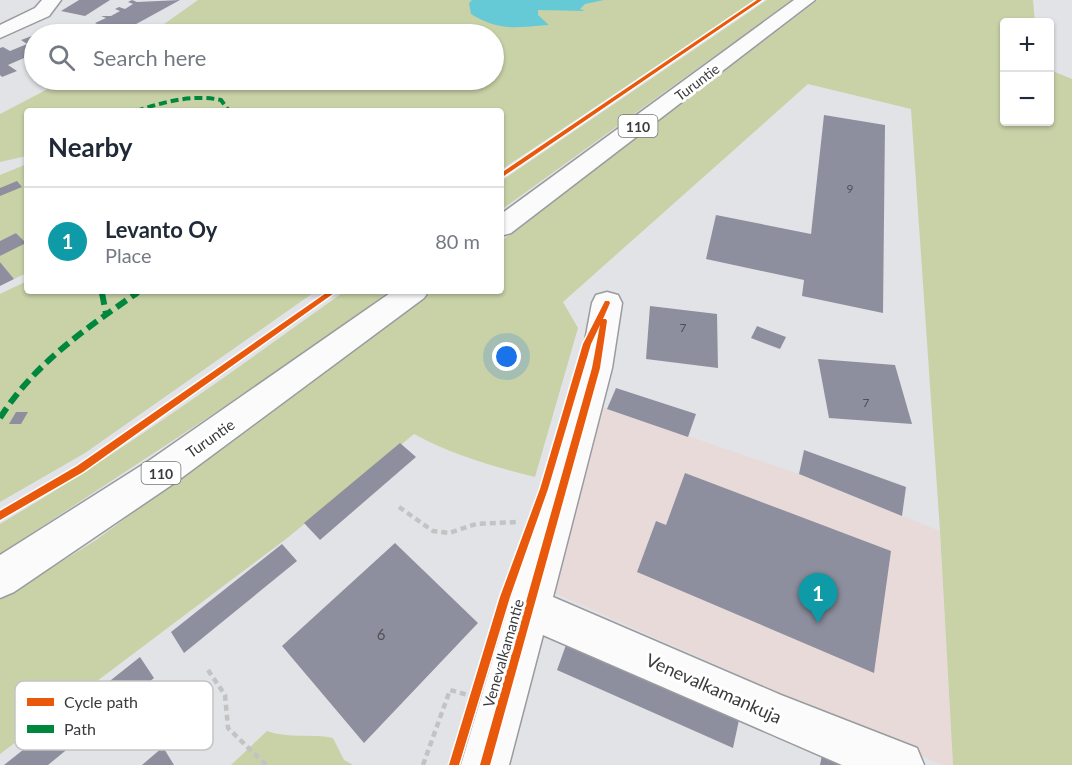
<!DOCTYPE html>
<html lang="en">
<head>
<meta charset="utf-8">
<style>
  :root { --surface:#fff; --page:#f6f6f7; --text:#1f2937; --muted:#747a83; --line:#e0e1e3; --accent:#111827 }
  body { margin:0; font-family:Lato,sans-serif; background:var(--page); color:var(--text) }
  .controls { position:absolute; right:18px; top:18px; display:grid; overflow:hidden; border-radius:6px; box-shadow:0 2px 4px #0004 }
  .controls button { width:54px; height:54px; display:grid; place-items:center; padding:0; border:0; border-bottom:2px solid var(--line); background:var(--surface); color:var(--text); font:30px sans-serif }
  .you { position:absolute; left:507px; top:357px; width:21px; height:21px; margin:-15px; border:4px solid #fff; border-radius:50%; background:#1a73e8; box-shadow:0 0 0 9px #1a73e833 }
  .badge { display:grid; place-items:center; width:39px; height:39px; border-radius:50%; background:var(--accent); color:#fff; font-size:20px; font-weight:700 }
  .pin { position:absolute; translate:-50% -50px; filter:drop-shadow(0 2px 3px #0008) }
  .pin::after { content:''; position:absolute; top:32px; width:21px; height:18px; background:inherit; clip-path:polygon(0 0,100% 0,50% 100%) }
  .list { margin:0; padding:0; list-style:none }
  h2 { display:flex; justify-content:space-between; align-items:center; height:78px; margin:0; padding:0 24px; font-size:26px }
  h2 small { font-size:20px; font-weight:400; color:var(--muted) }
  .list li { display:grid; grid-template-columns:39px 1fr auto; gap:18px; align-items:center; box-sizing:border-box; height:108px; padding:0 24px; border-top:2px solid var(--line) }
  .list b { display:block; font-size:22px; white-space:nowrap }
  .list p { margin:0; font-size:20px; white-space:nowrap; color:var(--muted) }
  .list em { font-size:20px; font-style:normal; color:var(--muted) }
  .icon { flex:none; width:33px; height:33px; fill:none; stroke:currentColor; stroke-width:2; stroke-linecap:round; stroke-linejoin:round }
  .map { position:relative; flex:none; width:1072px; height:765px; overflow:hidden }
  .search { position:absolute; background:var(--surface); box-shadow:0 2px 4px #0004; left:24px; top:24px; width:480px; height:66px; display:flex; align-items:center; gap:15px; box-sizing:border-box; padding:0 21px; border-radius:33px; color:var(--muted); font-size:22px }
  .panel { position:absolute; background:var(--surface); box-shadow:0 2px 4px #0004; left:24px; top:108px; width:480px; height:186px; border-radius:6px }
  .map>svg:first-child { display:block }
  .industrial { fill:#e8dad9 }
  .green { fill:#c9d1a7 }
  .water { fill:#65cad6 }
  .building { fill:#8e8f9e }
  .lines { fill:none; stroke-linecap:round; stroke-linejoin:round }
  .minor-casing { stroke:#9a9b9e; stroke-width:3 }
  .major-casing { stroke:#9a9b9e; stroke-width:3 }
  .path { stroke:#c2c3c3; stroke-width:4.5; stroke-dasharray:6 4; stroke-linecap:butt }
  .minor { fill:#fbfbfb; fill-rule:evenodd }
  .major { fill:#fbfbfb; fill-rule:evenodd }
  .quiet-far2 { stroke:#00873e; stroke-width:4; stroke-dasharray:8 4; stroke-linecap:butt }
  .quiet-far1 { stroke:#00873e; stroke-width:4.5; stroke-dasharray:10 4.5; stroke-linecap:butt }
  .quiet { stroke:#00873e; stroke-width:6; stroke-dasharray:12 6; stroke-linecap:butt }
  .cycleway-casing { stroke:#fff; stroke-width:3 }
  .cycleway { fill:#e8590c; fill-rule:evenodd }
  .labels { text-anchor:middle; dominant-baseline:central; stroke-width:6; stroke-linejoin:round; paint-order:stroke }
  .number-label { font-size:12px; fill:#4f5056 }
  .far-street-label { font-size:14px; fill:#3a3b3e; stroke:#fff }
  .shield { fill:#fff; stroke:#757678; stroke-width:1.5 }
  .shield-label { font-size:14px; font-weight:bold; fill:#3a3b3e }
  .street-label { font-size:15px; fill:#3a3b3e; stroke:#fff }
  .near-number-label { font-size:15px; fill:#4f5056 }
  .near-street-label { font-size:18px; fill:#3a3b3e; stroke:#fff }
  .key { fill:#fff; stroke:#c4c4c5; stroke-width:1.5 }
  .key-label { font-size:16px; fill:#3a3b3e }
</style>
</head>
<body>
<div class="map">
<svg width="1072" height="765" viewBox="0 0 1072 765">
  <rect width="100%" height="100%" fill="#e2e3e7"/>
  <path class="industrial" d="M591 403 799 474 940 531 953 765H942L552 592Z"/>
  <path class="green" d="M198 0H755L501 170V111H27V156L0 162V114L65 80H494V34H150Z
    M767 0H792L501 210V181Z
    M818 0H1033L1035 22H1004V122H1050V70L1072 79V765H953L940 531 911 109 808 84 563 302 578 328 535 477C492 466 452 455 414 434L286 539 0 754V600L96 540 434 291H501V241Z
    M27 164V273L14 279 0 262V256L25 243 16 233 0 241V175Z
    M27 281V291H316L85 453 0 502V294Z
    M345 291H390L288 365 0 554V524C120 453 232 372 345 291Z
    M267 731C289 739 311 733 333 738L344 760 353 765H231Z"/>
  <path class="water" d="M472 0H604L585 4 580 9 585 11 538 10V15L549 25C517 27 500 32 471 14L469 3Z"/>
  <path class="building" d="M79 0H110L85 16 61 11Z
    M132 0 137 2 180 0 118 34 95 23 106 18 101 16H111L120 11 115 9 119 7 125 9 133 4 128 2Z
    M60 26 66 29 76 26 91 34H55L48 30Z
    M32 36 34 38V63L24 58 8 65 17 71 2 77 0 75V48L3 47 10 51 27 44 21 40Z
    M824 115 885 125 883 313 802 296 804 280 706 259 716 215 811 234Z
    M17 181 22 187 0 196V188Z
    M16 233 26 243 0 256V241Z
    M0 262 14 279 0 286Z
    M650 306 717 314 718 368 646 359Z
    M757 326 786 337 780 349 751 338Z
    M818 359 895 365 912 424 829 418Z
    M616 388 696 414 688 437 607 409Z
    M16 412H28L21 424H9Z
    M400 443 416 457 320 540 304 523Z
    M804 450 906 487 902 516 799 474Z
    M685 473 891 551 874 673 637 572 656 521 666 525Z
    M395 543 478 623 364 743 282 646Z
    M282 544 297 561 184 653 171 632Z
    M566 645 739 720 733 748 557 670Z
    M140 657 154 678 48 765H4Z
    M163 747 174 765H142Z
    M822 755 844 765H820Z"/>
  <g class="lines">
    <g class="minor-casing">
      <path id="minor" d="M42 0H61L49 16 0 38V25L35 8Z
        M607 292 618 295 622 303 612 368 553 597 781 695 917 748 924 765H842L543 635 509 765H461L580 368 592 303 596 295Z"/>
    </g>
    <g class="major-casing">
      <path id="major" d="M794 0H815L511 233 501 236V214Z
        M393 291H429L424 298 176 482 14 592 0 598V555L150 460Z"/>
    </g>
    <path class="path" d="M399 507 433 531 449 533 476 524 518 522
      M208 670 225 695 228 728 266 765
      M423 765 450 690 468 695"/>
    <use href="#minor" class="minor"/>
    <use href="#major" class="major"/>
    <path class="quiet-far2" d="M136 111C164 102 191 94 221 100L229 111"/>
    <path class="quiet-far1" d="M101 291 102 295
      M135 295 141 291"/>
    <path class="quiet" d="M102 293 106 314
      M0 418C34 364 85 329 137 293"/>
    <g class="cycleway-casing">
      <path id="cycleway" d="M757 0H762L501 178V173Z
        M329 291H337L83 472 0 520V511L77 466Z
        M605 301H609L610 303 603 319H606L607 321 600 368 490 765H480L592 368 600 325 591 344 548 489 510 597 459 765H449L500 597 540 489 583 344Z"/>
    </g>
    <use href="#cycleway" class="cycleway"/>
  </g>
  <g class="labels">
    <g class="number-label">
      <text x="850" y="188">9</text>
      <text x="683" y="327">7</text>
      <text x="866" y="402">7</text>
    </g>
    <g class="far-street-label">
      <text transform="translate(697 82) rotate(-37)">Turuntie</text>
    </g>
    <g class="shield">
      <rect x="618.5" y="115" width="39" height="22" rx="4.5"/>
      <rect x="141.5" y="462" width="39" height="22" rx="4.5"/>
    </g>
    <g class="shield-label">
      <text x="638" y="126">110</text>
      <text x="161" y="473">110</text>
    </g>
    <g class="street-label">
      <text transform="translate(210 438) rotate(-35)">Turuntie</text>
      <text transform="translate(503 653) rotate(-74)">Venevalkamantie</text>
    </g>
    <g class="near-number-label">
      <text x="381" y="634">6</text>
    </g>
    <g class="near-street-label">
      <text transform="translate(714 688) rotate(24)">Venevalkamankuja</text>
    </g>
  </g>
  <rect x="15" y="681" width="198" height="69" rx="9" class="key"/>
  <rect x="27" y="698" width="27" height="8" fill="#e8590c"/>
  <rect x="27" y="725" width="27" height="8" fill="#00873e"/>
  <g class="key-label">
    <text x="64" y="708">Cycle path</text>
    <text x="64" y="735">Path</text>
  </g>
</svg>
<div class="controls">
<button>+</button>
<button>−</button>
</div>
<div class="you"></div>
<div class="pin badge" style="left:818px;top:623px;background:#0f9aa8">1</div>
<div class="search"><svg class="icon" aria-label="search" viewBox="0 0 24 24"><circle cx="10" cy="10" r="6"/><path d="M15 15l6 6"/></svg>Search here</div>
<section class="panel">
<h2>Nearby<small></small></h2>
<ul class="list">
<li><span class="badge" style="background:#0f9aa8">1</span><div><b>Levanto Oy</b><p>Place</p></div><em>80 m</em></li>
</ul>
</section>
</div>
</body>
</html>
